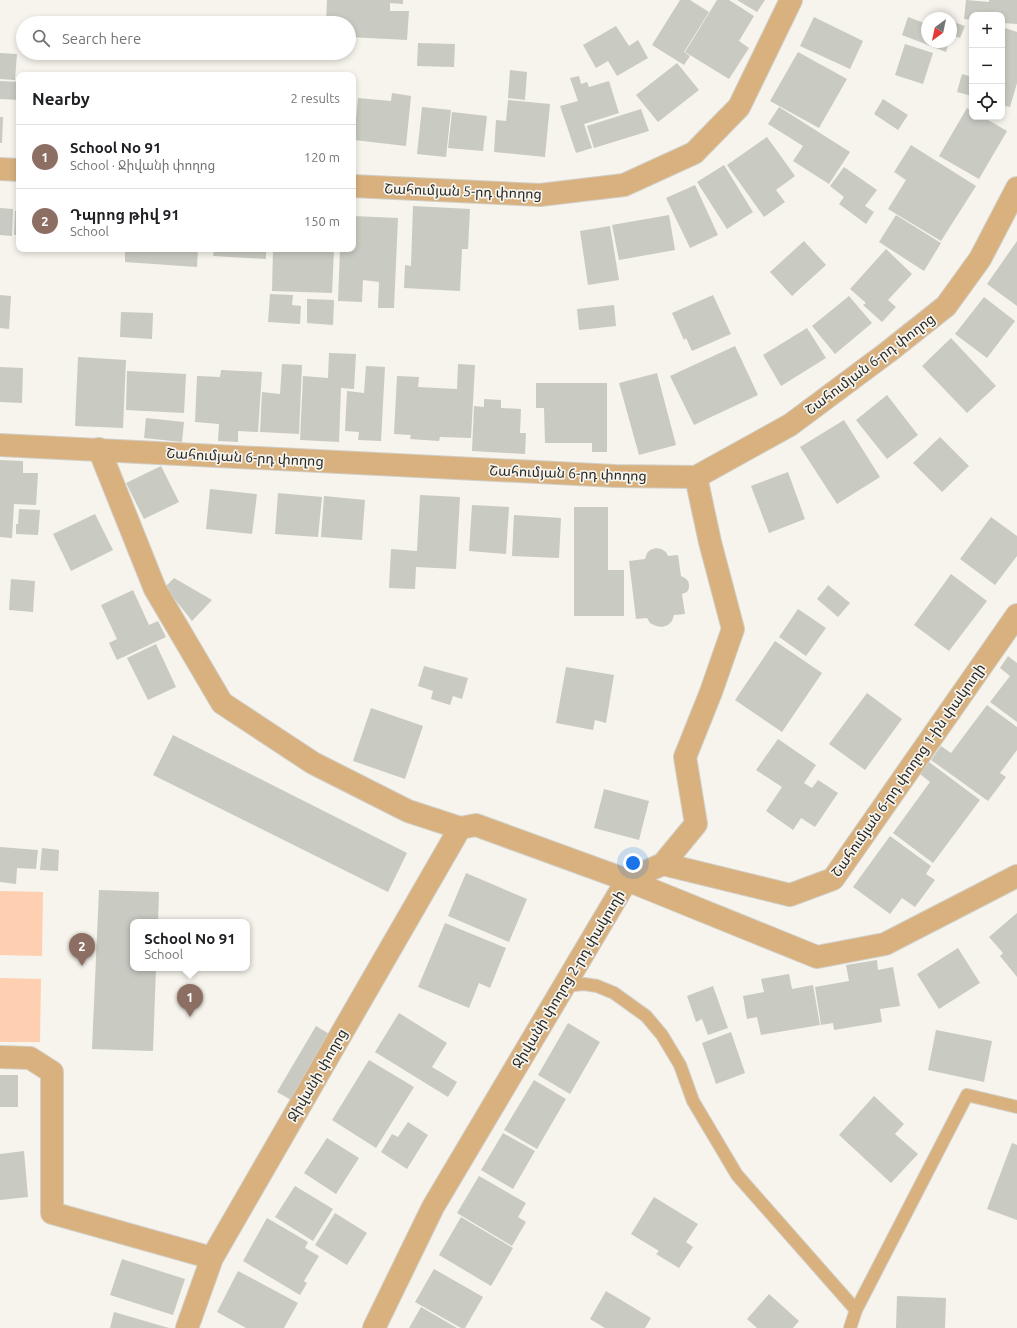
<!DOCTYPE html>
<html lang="en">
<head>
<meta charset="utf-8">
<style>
  :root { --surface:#fff; --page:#f2f2f2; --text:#202124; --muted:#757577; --line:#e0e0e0; --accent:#ea580c }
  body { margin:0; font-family:Ubuntu,"Noto Sans Armenian",sans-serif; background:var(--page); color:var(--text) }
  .controls { position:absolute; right:12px; top:12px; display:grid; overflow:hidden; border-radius:8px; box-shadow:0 2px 6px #0003 }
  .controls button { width:36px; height:36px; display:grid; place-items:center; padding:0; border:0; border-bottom:1px solid var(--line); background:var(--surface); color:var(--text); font:20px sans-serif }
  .compass { position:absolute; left:921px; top:12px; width:36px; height:36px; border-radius:50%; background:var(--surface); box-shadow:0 2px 6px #0003; rotate:213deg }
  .you { position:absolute; left:633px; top:863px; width:14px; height:14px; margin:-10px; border:3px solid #fff; border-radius:50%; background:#1a73e8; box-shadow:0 0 0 6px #1a73e833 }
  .badge { display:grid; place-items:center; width:26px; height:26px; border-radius:50%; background:var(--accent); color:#fff; font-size:13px; font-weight:700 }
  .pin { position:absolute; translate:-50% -33px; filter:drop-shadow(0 1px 2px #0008) }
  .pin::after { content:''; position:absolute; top:21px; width:14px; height:12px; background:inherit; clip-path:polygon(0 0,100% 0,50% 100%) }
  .popup { position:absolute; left:130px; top:919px; width:120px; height:52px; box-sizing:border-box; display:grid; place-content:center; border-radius:8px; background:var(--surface); filter:drop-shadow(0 1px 3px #0005); font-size:13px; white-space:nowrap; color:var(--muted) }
  .popup b { font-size:15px; color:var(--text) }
  .popup::after { content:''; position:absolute; left:50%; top:100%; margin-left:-8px; border:8px solid transparent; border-top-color:var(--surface) }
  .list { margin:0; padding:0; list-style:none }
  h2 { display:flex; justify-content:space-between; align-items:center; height:52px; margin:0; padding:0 16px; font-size:17px }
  h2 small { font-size:13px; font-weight:400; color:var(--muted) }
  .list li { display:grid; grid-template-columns:26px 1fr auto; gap:12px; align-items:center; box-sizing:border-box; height:64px; padding:0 16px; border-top:1px solid var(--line) }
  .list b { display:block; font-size:15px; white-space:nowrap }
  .list p { margin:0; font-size:13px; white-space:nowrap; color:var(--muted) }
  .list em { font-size:13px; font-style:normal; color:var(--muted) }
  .icon { flex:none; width:22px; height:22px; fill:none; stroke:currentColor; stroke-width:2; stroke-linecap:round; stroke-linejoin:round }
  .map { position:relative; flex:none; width:1017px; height:1328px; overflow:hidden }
  .search { position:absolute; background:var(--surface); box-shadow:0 2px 6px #0003; left:16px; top:16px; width:340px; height:44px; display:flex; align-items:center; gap:10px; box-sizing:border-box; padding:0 14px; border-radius:22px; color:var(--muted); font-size:15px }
  .panel { position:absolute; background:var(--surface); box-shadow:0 2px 6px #0003; left:16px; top:72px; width:340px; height:180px; border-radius:8px }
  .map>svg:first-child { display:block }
  .green { fill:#fecfb1 }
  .building { fill:#c9cac2 }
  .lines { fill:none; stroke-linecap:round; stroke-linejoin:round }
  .service-casing { stroke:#d1cfc8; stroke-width:14 }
  .minor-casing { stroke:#d1cfc8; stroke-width:24 }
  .service { stroke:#d8b17f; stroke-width:12 }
  .minor { stroke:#d8b17f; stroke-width:22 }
  .labels { text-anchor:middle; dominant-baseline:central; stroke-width:3.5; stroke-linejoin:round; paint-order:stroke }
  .street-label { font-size:14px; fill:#292825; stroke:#f6f4ec }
</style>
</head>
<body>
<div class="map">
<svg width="1017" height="1328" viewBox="0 0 1017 1328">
  <rect width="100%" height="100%" fill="#f6f4ec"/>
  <path class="green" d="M0 891 43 892 42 956 0 955Z
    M0 978 41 979 40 1042H0Z"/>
  <path class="building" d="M327 0H403V4L390 3V11H409L407 40 349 37V23H326Z
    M680 0H690L709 12 684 52 690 56 684 65 652 45Z
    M717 0H729L754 16 739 41 749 48 729 79 685 52Z
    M737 0H765L757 12Z
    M966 0 989 2V0H1017V24L1002 23V15H972V20L964 19Z
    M814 17 863 41 850 69 800 46Z
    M908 17 927 24V42H949L946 52 902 35Z
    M951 21 965 26 960 38 952 35 951 37Z
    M616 26 629 46 638 40 648 58 617 76 608 61 596 68 583 45Z
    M1002 27 1017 32V83L1010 107 1002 105Z
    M418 43 455 44 454 67 417 66Z
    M905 44 933 53 923 84 895 75Z
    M798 52 847 79 819 128 770 101Z
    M0 53 17 54 15 80 0 79Z
    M677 63 699 90 658 122 636 95Z
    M510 70 527 72 525 100 508 98Z
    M962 74 972 77V96L957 92Z
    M579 76 581 84 587 82 589 87 609 81 619 113 584 124 592 148 576 153 560 106 578 101 570 78Z
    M0 81 19 82V100L0 99Z
    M392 93 411 96 406 146 354 140 358 98 391 101Z
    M883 99 908 115 898 130 874 114Z
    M508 100 550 104 545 157 494 152 496 120 506 121Z
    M422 107 451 110 446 157 417 154Z
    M779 107 850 152 829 184 793 161 803 146 768 124Z
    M967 108 972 111V117H983L1007 131 979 179 939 156Z
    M641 109 649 131 594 148 587 126Z
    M452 112 487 116 483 151 448 148Z
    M0 117H3L2 143H0Z
    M767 137 795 176 776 190 785 202 764 217 727 165Z
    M911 145 976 186 941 241 888 209 906 180 894 172Z
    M724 165 753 212 727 229 697 182Z
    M844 167 877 190 865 206 874 212 866 224 839 204 844 197 830 186Z
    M695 185 718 235 690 248 666 198Z
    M413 206 470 209 468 249H462L460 291 404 288 405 265 411 266Z
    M0 208 13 209 12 236 0 235Z
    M15 211H19V235H14Z
    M669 215 675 250 619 260 612 225Z
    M896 215 941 243 924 271 879 242Z
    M353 216 398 218 394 308H378L379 282 363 280 362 302 338 301 340 249H353Z
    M610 226 619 280 588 285 580 231Z
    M804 241 826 265 792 296 770 272Z
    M1017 241V306L987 284Z
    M125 249H198L197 267 125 262Z
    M214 249H266V259L213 256Z
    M273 249 334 250 332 293 272 291Z
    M886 249 912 274 888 300 896 307 882 322 863 305 866 303 850 289Z
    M270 294 293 295 292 305 301 306 300 324 268 322Z
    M0 295 11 296 9 329 0 328Z
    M713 295 731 334 692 351 686 338 684 340 672 313Z
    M849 296 872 323 835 354 812 326Z
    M984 297 1015 321 987 358 955 334Z
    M307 299 334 300 333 325 307 323Z
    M614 305 616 326 579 330 577 309Z
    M121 312 153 313 152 339 120 337Z
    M807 328 826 358 781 386 763 355Z
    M951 338 996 386 967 413 922 366Z
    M735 346 758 395 694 425 670 376Z
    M329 353 356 354 354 389 341 388 339 442 300 440 303 376 328 378Z
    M78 357 126 360 123 428 75 426Z
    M282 364 302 365 299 434 260 432 262 392 280 394Z
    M458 364 475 365 471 438 440 437 439 441 410 439 411 435 394 434 397 376 419 377 418 387 457 389Z
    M366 366 385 367 381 441 358 440 359 432 345 431 347 391 364 393Z
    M0 367 23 368 22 403 0 402Z
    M221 370 262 372 258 432 238 431V442L218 441 219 424 195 422 197 376 220 377Z
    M127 371 186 374 184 413 126 410Z
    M657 373 676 445 639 455 619 383Z
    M536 383H607V452H592V443H545L544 408H536Z
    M887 395 918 435 887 459 856 420Z
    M484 399 501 400V408L521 409 520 433H526L525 454 472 451 474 406 484 407Z
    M146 418 184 422 182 442 144 438Z
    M844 420 880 477 837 504 800 447Z
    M940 437 969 466 942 492 913 463Z
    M0 460 23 461V473H38L36 505 14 504 12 538 0 537Z
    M161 466 179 502 144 519 126 483Z
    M788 472 805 519 769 533 751 486Z
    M210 489 257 494 252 534 206 529Z
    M278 493 322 497 318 537 275 534Z
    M420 495 460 497 456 569 416 567 415 589 389 588 391 549 417 551Z
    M324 496 365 500 362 540 321 537Z
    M472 505 509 507 506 554 469 551Z
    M574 507H608V570H624V616H574Z
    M19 509 40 510 38 535 16 534V524H18Z
    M95 514 113 550 71 571 53 534Z
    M514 515 561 518 559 558 512 556Z
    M991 517 1017 536V556L995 585 960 559Z
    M656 548 661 549 666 552 668 556 678 555 681 576 685 578 688 581 689 584V588L687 592 682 594 685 614 674 615 672 621 668 625 662 627 656 626 650 623 647 618 636 619 629 561 645 559 647 553 650 550Z
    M951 574 987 601 949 651 914 625Z
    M174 578 212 600 192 621 165 587Z
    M11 579 35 581 33 612 9 610Z
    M828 585 850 603 838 617 817 599Z
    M133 590 149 625 158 621 166 637 117 660 109 643 117 639 101 605Z
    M798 609 826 628 806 656 779 637Z
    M775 641 822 673 782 732 735 700Z
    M156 644 176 687 148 700 127 658Z
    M1008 656 1017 663V722L990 702 1010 676 1000 668Z
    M424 666 468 678 462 699 453 696 450 705 431 699 433 691 418 686Z
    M566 667 614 675 606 723 595 720 593 730 556 723Z
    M867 693 902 719 865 770 829 744Z
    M987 705 1017 727V750L1000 773 1006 777 988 801 931 760 941 746 951 753Z
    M371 708 423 726 405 779 353 761Z
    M173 735 407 853 388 892 153 775Z
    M778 739 816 765 804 783 812 788 818 780 838 793 815 827 801 818 793 830 766 811 782 787 756 770Z
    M929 762 980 800 933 863 893 833 930 782 920 774Z
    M604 789 649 801 639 840 594 828Z
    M890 836 931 866 926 874 935 880 915 907 902 898 890 914 853 887Z
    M0 847 38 850 36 869 17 868 16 884 0 882Z
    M42 848 59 850 58 871 40 870Z
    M466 873 527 899 509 942 448 916Z
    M99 890 159 892 158 922H133V968H156L153 1051 92 1049Z
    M1017 913V977L1000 956 1003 953 989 937Z
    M445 923 506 948 490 988 479 983 469 1008 418 987Z
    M958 948 980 983 939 1009 917 974Z
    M877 960 878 970 893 967 900 1006 880 1009 882 1022 834 1030 833 1023 821 1025 815 987 849 981 846 965Z
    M789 974 792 989 813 985 820 1025 761 1035 757 1017 747 1019 743 996 764 992 761 979Z
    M713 986 728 1028 708 1035 702 1019 696 1022 687 996Z
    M399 1013 447 1043 432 1067 457 1082 448 1097 375 1052Z
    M568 1023 600 1042 570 1094 538 1075Z
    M316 1026 331 1035 293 1101 277 1092Z
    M936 1030 992 1041 984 1082 928 1070Z
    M731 1032 745 1073 716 1084 702 1043Z
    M369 1060 414 1087 376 1148 332 1120Z
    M0 1075H18V1107H0Z
    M534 1080 566 1099 537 1149 504 1130Z
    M874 1096 904 1124 895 1134 918 1154 891 1183 839 1135Z
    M408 1122 428 1135 407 1169 381 1152 392 1134 398 1137Z
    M503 1133 535 1151 513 1189 481 1170Z
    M327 1138 359 1158 336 1194 304 1173Z
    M1012 1143 1017 1145V1220L987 1209Z
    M24 1151 28 1197 0 1200V1154Z
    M479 1176 526 1203 518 1217 526 1222 512 1246 457 1213Z
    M295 1186 333 1209 313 1241 275 1217Z
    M654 1197 698 1224 686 1242 693 1247 679 1268 656 1254 659 1251 631 1234Z
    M335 1213 367 1233 347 1265 315 1245Z
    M461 1217 513 1248 491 1286 439 1255Z
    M267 1218 308 1242 305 1248 319 1256 304 1281 307 1283 300 1295 243 1261Z
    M122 1259 185 1279 173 1315 110 1295Z
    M434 1269 483 1297 465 1328H461L415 1302Z
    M238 1271 298 1303 284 1328H246L217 1312Z
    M606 1291 651 1318 645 1328H605L590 1319Z
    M769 1294 799 1321 793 1328H757L747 1319Z
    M897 1296 946 1298 945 1328H896Z
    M421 1307 457 1328H409Z
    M114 1312 169 1328H110Z"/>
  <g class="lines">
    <g class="service-casing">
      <path id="service" d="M564 986 584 984 597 986 614 993 646 1016 662 1035 680 1065 693 1101 737 1175 856 1310
        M850 1328 856 1310 967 1095 1017 1107"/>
    </g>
    <g class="minor-casing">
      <path id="minor" d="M0 169 19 170
        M353 186 540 195 624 185 694 153 739 107 791 0
        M0 445 615 476 696 477 790 425 888 352 946 306 980 259 1017 188
        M99 449 155 589 222 703 313 763 408 811 460 828 476 825 627 880 817 957 885 944 1017 876
        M663 864 790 895 833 879 1017 615
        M0 1057 30 1058 52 1072V1213L212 1258
        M187 1328 212 1258 460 828
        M374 1328 433 1207 627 880 663 864 696 824 685 757 711 692 733 629 710 542 696 477"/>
    </g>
    <use href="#service" class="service"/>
    <use href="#minor" class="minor"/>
  </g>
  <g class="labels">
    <g class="street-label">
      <text transform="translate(463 191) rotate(2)">Շահումյան 5-րդ փողոց</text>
      <text transform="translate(870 364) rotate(-37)">Շահումյան 6-րդ փողոց</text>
      <text transform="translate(245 457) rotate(3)">Շահումյան 6-րդ փողոց</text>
      <text transform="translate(568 473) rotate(2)">Շահումյան 6-րդ փողոց</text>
      <text transform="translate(908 770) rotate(-55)">Շահումյան 6-րդ փողոց 1-ին փակուղի</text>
      <text transform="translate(568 979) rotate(-59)">Ջիվանի փողոց 2-րդ փակուղի</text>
      <text transform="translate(317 1075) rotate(-60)">Ջիվանի փողոց</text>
    </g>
  </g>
</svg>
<div class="controls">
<button>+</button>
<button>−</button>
<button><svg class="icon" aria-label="locate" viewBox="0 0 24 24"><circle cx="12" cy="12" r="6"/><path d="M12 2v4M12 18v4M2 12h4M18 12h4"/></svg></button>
</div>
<svg class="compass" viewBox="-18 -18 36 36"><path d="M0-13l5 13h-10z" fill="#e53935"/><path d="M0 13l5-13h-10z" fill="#757577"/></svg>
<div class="you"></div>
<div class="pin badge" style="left:190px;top:1017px;background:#8d6e63">1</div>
<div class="popup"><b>School No 91</b>School</div>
<div class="pin badge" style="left:82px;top:966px;background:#8d6e63">2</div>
<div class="search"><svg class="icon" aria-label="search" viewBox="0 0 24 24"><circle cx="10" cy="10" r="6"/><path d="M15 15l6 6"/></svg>Search here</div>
<section class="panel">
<h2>Nearby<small>2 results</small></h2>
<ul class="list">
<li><span class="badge" style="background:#8d6e63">1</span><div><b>School No 91</b><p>School · Ջիվանի փողոց</p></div><em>120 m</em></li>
<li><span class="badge" style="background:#8d6e63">2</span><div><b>Դպրոց թիվ 91</b><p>School</p></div><em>150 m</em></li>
</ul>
</section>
</div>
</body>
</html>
